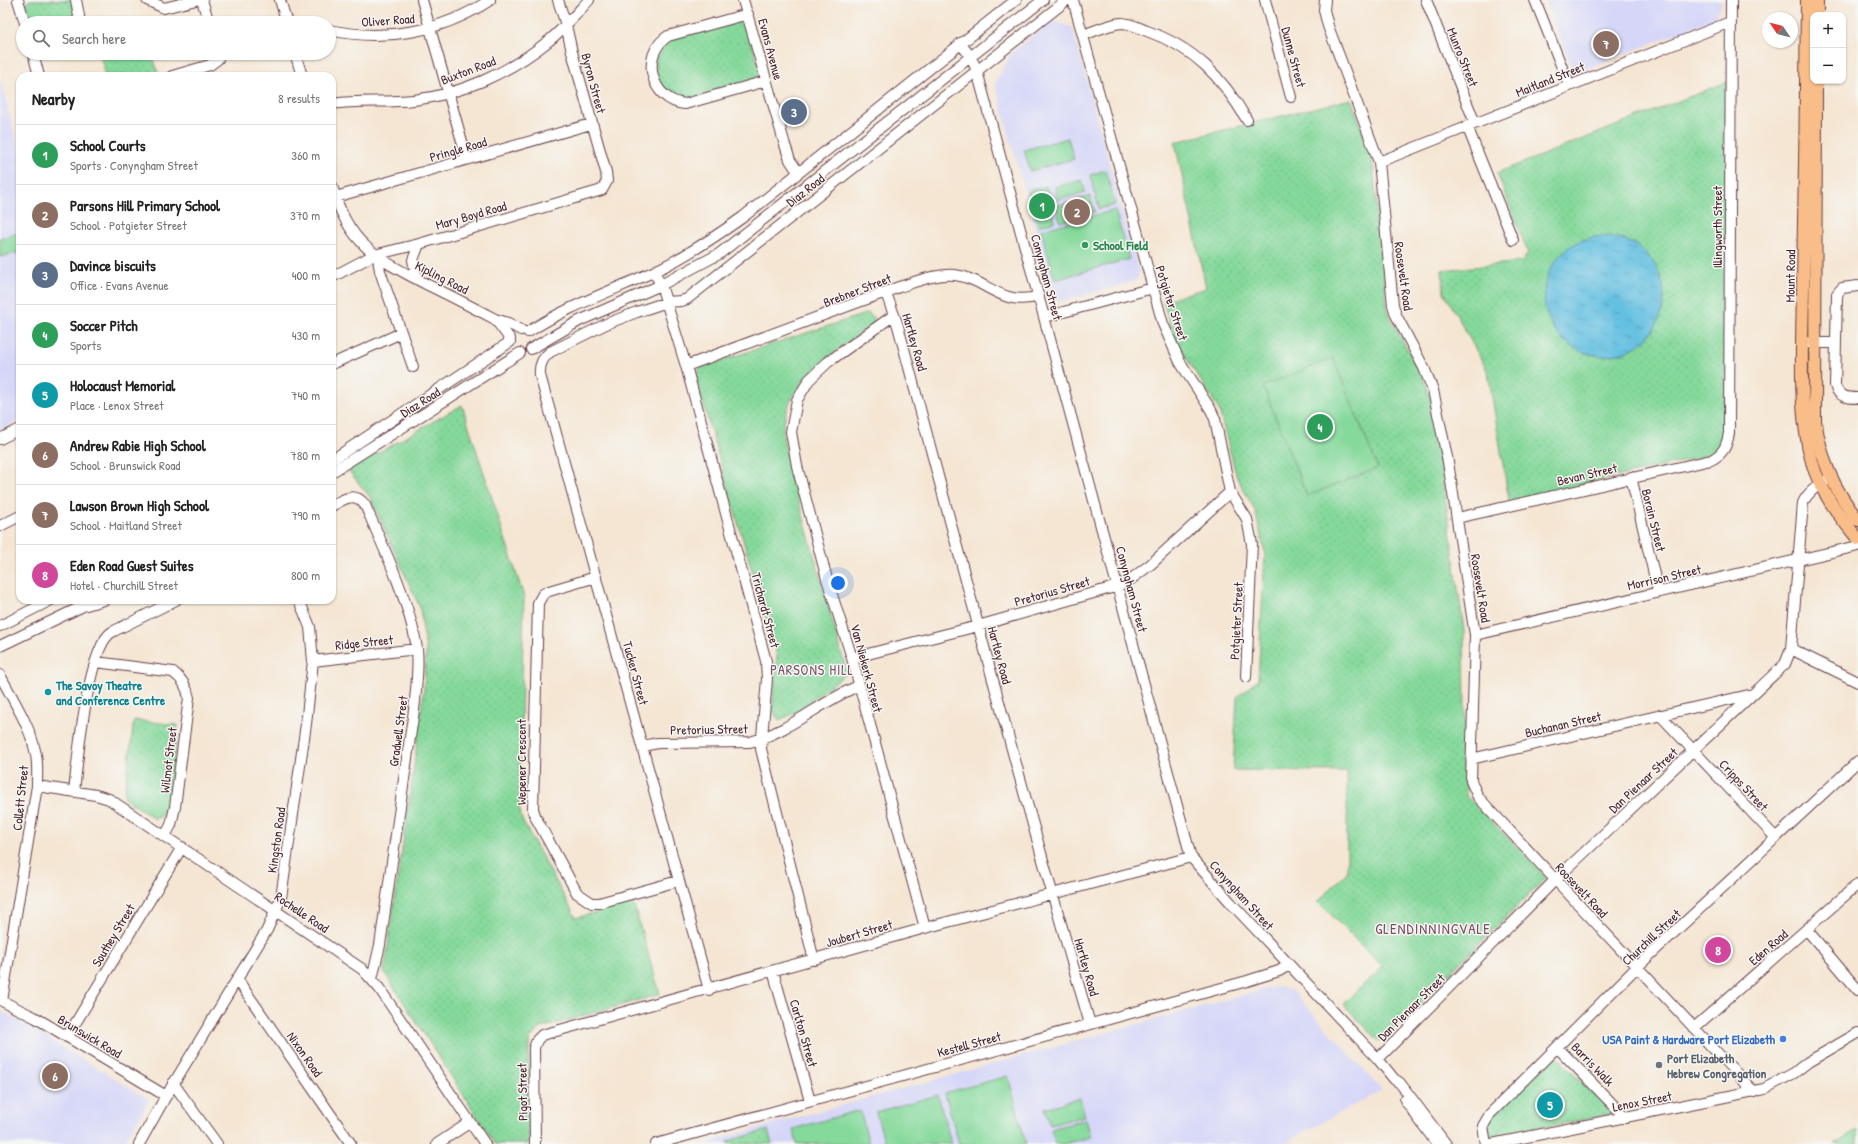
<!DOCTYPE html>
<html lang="en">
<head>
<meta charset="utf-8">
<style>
  :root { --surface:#fff; --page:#f2f2f2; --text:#222; --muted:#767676; --line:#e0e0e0; --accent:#0f766e }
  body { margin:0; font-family:"Patrick Hand",sans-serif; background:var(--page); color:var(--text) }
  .controls { position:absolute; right:12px; top:12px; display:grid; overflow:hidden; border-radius:8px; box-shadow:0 1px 3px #0004 }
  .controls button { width:36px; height:36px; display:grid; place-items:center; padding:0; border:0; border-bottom:1px solid var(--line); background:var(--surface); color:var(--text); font:20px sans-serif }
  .compass { position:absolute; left:1762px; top:12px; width:36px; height:36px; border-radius:50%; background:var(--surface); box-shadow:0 1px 3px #0004; rotate:305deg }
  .you { position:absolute; left:838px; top:583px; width:14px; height:14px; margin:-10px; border:3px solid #fff; border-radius:50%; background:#1a73e8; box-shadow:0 0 0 6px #1a73e833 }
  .badge { display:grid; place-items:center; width:26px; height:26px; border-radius:50%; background:var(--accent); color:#fff; font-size:13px; font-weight:700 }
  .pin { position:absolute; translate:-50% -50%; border:2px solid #fff; box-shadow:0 1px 4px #0006 }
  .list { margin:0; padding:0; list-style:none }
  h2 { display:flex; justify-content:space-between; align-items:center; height:52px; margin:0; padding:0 16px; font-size:17px }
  h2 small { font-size:13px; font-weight:400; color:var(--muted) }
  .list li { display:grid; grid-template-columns:26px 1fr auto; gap:12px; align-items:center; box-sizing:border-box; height:60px; padding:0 16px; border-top:1px solid var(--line) }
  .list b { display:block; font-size:15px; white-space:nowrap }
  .list p { margin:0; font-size:13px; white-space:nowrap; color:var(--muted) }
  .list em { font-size:13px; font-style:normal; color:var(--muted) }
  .icon { flex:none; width:22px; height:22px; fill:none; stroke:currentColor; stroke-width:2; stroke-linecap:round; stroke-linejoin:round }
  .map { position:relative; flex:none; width:1858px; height:1144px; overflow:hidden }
  .search { position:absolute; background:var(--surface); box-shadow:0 1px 3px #0004; left:16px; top:16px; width:320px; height:44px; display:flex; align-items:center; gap:10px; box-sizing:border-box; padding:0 14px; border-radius:22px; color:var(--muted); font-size:15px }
  .panel { position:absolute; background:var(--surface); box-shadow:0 1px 3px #0004; left:16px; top:72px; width:320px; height:532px; border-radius:12px }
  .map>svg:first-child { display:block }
  .built { fill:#d6d7f8 }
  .green { fill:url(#green-dots); stroke:#687c63 }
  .pitch { fill:#85d99b; stroke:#687c63 }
  .water { fill:url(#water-ripples); stroke:#567086 }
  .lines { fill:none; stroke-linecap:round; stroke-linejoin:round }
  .minor-casing { stroke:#643d44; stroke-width:12 }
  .major-casing { stroke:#643d44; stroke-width:14 }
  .minor { stroke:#fff; stroke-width:10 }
  .major { stroke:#f8bd89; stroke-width:12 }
  .leisure-dot { fill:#2e9e5b; stroke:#f6f6f2; stroke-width:1.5 }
  .culture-dot { fill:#0f9aa8; stroke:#f6f6f2; stroke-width:1.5 }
  .shop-dot { fill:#3f7fe0; stroke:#f6f6f2; stroke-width:1.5 }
  .worship-dot { fill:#6b7280; stroke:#f6f6f2; stroke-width:1.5 }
  .labels { text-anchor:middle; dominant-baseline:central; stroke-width:3; stroke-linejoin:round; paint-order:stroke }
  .street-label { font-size:13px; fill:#4a1f2b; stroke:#f6f6f2 }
  .leisure-label { font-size:13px; font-weight:bold; fill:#27864d; stroke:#f6f6f2; text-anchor:start }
  .culture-label { font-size:13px; font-weight:bold; fill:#0d838f; stroke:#f6f6f2; text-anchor:start }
  .shop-label { font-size:13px; font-weight:bold; fill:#366cbe; stroke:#f6f6f2; text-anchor:end }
  .worship-label { font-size:13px; font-weight:bold; fill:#5b616d; stroke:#f6f6f2; text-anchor:start }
  .neighbourhood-label { font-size:14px; letter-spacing:1px; fill:#7b4e68; stroke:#f6f6f2 }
  .quarter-label { font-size:15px; letter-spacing:1px; fill:#7b4e68; stroke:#f6f6f2 }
</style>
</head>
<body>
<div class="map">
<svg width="1858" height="1144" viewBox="0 0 1858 1144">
  <defs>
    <pattern id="green-dots" width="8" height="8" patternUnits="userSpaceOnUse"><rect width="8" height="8" fill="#85d99b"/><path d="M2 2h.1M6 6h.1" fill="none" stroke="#74ba86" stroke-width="1.8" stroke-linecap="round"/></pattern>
    <pattern id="water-ripples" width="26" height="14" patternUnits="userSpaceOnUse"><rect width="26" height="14" fill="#63c0e1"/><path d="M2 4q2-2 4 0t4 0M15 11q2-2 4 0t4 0" fill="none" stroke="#549bb7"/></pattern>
  </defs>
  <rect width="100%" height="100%" fill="#f6f6f2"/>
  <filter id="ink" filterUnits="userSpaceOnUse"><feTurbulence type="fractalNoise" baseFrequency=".025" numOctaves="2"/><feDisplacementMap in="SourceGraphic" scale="8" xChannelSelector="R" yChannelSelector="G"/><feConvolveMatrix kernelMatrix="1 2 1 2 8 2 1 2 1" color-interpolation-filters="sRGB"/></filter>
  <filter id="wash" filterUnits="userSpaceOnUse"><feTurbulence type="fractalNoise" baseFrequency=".012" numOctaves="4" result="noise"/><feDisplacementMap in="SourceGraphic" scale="16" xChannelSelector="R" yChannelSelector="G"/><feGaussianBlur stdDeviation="0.9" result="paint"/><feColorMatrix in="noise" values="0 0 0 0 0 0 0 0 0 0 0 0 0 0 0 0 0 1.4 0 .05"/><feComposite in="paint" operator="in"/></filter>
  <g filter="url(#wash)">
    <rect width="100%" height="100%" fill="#f5e6d3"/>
    <path class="built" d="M1545 0H1721V6L1713 19 1579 72 1572 68Z
      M1052 21 1072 27 1139 272 1138 279 1135 281 1060 302 1054 298 995 83 1012 52Z
      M0 79 20 152V420L0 430Z
      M1277 986 1293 991 1382 1090 1282 1144H700Z
      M0 1012 6 1013 150 1100 123 1144H0Z"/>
    <path class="green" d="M30 0H74V23H29L24 8 26 3Z
      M743 20 746 24 761 73 757 79 688 101 668 93 656 77V60L658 54 668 40Z
      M100 53H152L159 76H105Z
      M1727 82 1725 437 1722 445 1713 455 1509 501 1488 372 1444 292 1442 270 1522 262 1528 253 1497 173Z
      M1351 99 1372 156 1388 313 1424 380 1432 402 1464 631 1466 796 1547 877 1380 1042 1343 1004 1383 967 1318 902 1347 872V771L1233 770 1237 697 1258 680 1265 553 1255 510 1237 478 1219 410 1179 346 1173 333 1163 301 1206 288 1175 142Z
      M868 313 874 318V323C837 352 785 379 783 432 783 442 787 453 788 462L847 673 795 713 779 720 772 710 777 656 695 376 701 367Z
      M462 405 524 597 519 805 522 820 576 918 633 902 660 994 541 1028 532 1036 529 1043V1144H495L384 972 412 782 424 688 426 651 420 608 370 497 348 470Z
      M134 720 178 725 167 813 155 819 124 798Z
      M1556 1055 1615 1114 1489 1137 1487 1121Z
      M768 1130 772 1144H729L728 1141Z"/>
    <path class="pitch" d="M1068 138 1074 159 1030 171 1024 150Z
      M1106 170 1115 205 1099 209 1090 175Z
      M1082 180 1085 192 1058 200 1055 187Z
      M1046 186 1055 221 1038 226 1028 191Z
      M1090 196 1095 212 1060 222 1056 206Z
      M1115 210 1129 259 1055 280 1041 230Z
      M20 233V252L0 257V238Z
      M1333 358 1378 468 1307 496 1263 386Z
      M1008 1076 1026 1144H959L945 1093Z
      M938 1095 951 1144H885L876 1112Z
      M1080 1098 1085 1116 1050 1125 1045 1108Z
      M860 1110 869 1144H797L793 1129Z
      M1086 1119 1091 1137 1064 1144H1055L1051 1129Z
      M1858 1130V1144H1834Z"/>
    <path class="water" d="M1544 296a60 60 0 1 1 120 0a60 60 0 1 1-120 0Z"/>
  </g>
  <g filter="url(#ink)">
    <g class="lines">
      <g class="minor-casing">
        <path id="minor" d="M18 0 25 23
          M76 0 79 16 77 23
          M147 0 164 8 196 0
          M202 0 209 23
          M280 0 287 23
          M422 0 467 159
          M743 0 785 145 790 160 798 172
          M1073 0 1163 324 1180 362 1211 410 1215 419 1230 492 1247 519 1252 544 1246 677
          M1265 0 1291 97
          M1325 0 1324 10 1328 26 1379 162 1393 305 1396 315 1424 368 1433 390 1448 462 1475 635 1471 781 1478 797 1754 1092
          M1426 0 1475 123
          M1535 0 1569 85
          M748 14 668 36C639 55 651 101 685 104L766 81
          M329 30C385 42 442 32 490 0
          M1083 35C1095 31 1109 24 1121 23 1130 23 1139 28 1147 31 1195 48 1222 77 1247 120
          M960 43 971 57 977 71 1191 857 1231 903 1378 1059 1394 1079 1400 1083 1446 1144
          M33 53 39 76
          M295 53 302 76
          M172 76 210 65 218 59 217 53
          M332 104C359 100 387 103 414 100 462 94 508 73 546 43 562 31 575 15 589 0
          M1467 126 1513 240
          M1379 162 1730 22
          M332 186C348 244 376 258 426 284 449 295 472 307 495 319L508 323 521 330
          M332 198 591 124
          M378 258 380 271 413 367
          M654 272 661 285 686 366 766 661 767 679 761 749 814 960
          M332 277 374 255 419 244 602 190 607 181 606 172 572 52 566 25 558 0
          M417 279 413 260 419 244
          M1858 286 1842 288 1837 294 1835 386C1839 397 1847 398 1858 398
          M886 293 898 326C960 559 1022 792 1090 1024
          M894 315 828 362 809 380 797 400 791 432 797 466 827 579 852 658 925 928
          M1045 317 1153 288
          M495 319 510 339
          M528 332C568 306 612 291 655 271 687 256 715 237 743 217L1016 0
          M1802 343H1836
          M531 349 579 321 661 285 719 254 1043 0
          M332 364 401 333
          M686 366 899 287C915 282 937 273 955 275 987 279 1001 308 1039 296
          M0 439 20 429
          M332 460 510 342
          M332 472 520 353
          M1631 477 1658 591
          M332 506C343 499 355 491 365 505 384 548 410 603 417 649 419 669 416 690 414 710L380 945 372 979
          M1457 518 1711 460C1723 454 1727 446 1729 433L1731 0
          M0 526 20 516
          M596 577 549 591 543 594 538 603 533 809 536 818 577 893 592 903H599L678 881
          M83 606 104 600
          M0 626 51 600
          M1475 635 1858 546
          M0 646 81 607 90 600
          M1791 649 1858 682
          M852 658 978 626 1118 586 1130 580 1151 564 1230 492
          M313 661 417 649
          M96 662 173 672C182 679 187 686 189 698L175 807 171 825 165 836
          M0 675C13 700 31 727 36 755 38 765 37 776 37 786L2 1001
          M1660 715 1776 838
          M642 746 658 743 750 742C789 732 820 702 858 686
          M1471 759 1753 694
          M37 786 96 795 109 799 362 969 379 988 485 1144
          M74 792C77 763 88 646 112 632L176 600
          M1807 930 1858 990
          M773 971 810 1101
          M237 979 351 1144
          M709 990 540 375C539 365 542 358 550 352L606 324 637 312 667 302 681 301 687 299 1067 0
          M0 1000 36 1018 166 1096
          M1694 1028 1858 884
          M67 1037 182 847
          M1557 1047 1626 1118
          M1378 1059 1555 880 1785 664 1791 649 1803 503C1806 494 1819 484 1827 480
          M173 1083 217 1144
          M1405 1100 1437 1144
          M139 1144 166 1096 267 930 281 898 306 724 313 661 310 627 299 600
          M437 1144 469 1123
          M535 1144 534 1048 537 1040 542 1035 925 928 1191 857
          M656 1144 1247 981 1279 971 1289 965
          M1486 1144 1483 1126 1490 1114 1637 967 1858 761
          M1492 1144 1764 1089 1794 1073 1808 1062 1858 1033"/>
      </g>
      <g class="major-casing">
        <path id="major" d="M1807 0C1806 94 1805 187 1803 281 1803 336 1797 409 1812 462 1820 491 1839 516 1858 539
          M1817 15V0
          M1816 81 1815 421C1822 462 1833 488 1858 520"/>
      </g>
      <use href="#minor" class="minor"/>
      <use href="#major" class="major"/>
    </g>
  </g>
  <circle class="leisure-dot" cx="1085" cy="245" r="4"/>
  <circle class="culture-dot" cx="48" cy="692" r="4"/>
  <circle class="shop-dot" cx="1783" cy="1039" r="4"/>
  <circle class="worship-dot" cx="1659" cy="1065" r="4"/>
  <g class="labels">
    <g class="street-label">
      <text transform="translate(388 20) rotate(-4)">Oliver Road</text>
      <text transform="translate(771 49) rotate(75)">Evans Avenue</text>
      <text transform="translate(1294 57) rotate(75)">Dunne Street</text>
      <text transform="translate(1463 57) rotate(68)">Munro Street</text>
      <text transform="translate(468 70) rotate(-21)">Buxton Road</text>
      <text transform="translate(1550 79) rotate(-22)">Maitland Street</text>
      <text transform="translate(594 83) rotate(75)">Byron Street</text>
      <text transform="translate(458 149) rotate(-16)">Pringle Road</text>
      <text transform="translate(805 190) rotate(-38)">Diaz Road</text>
      <text transform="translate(471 215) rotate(-16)">Mary Boyd Road</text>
      <text transform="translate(1717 227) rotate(-90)">Illingworth Street</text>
      <text transform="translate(1404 276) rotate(82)">Roosevelt Road</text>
      <text transform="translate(1790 276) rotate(-89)">Mount Road</text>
      <text transform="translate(442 277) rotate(27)">Kipling Road</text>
      <text transform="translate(1047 277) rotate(75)">Conyngham Street</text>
      <text transform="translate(857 290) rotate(-21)">Brebner Street</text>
      <text transform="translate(1172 303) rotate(72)">Potgieter Street</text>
      <text transform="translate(915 342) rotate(74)">Hartley Road</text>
      <text transform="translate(420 402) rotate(-32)">Diaz Road</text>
      <text transform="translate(1587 474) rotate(-13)">Bevan Street</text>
      <text transform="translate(1654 520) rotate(76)">Borain Street</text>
      <text transform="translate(1664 577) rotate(-13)">Morrison Street</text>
      <text transform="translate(1481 588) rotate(81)">Roosevelt Road</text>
      <text transform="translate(1132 589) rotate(75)">Conyngham Street</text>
      <text transform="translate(1052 591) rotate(-16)">Pretorius Street</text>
      <text transform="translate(766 610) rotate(75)">Trichardt Street</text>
      <text transform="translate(1236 621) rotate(-87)">Potgieter Street</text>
      <text transform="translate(364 642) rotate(-6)">Ridge Street</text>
      <text transform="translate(1000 655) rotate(75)">Hartley Road</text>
      <text transform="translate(867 668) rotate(75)">Van Niekerk Street</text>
      <text transform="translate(636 673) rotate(75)">Tucker Street</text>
      <text transform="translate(1563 724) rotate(-13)">Buchanan Street</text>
      <text transform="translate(709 729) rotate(-1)">Pretorius Street</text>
      <text transform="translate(398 731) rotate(-82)">Gradwell Street</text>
      <text transform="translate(168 760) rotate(-83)">Wilmot Street</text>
      <text transform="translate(521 762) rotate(-90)">Wepener Crescent</text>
      <text transform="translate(1643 780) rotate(-43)">Dan Pienaar Street</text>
      <text transform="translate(1744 785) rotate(47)">Cripps Street</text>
      <text transform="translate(20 798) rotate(-84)">Collett Street</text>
      <text transform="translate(276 840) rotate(-82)">Kingston Road</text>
      <text transform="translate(1582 890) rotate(47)">Roosevelt Road</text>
      <text transform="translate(1242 895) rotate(48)">Conyngham Street</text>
      <text transform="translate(302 912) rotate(34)">Rochelle Road</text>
      <text transform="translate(859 933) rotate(-16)">Joubert Street</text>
      <text transform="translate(113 935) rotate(-59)">Southey Street</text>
      <text transform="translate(1651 937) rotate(-43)">Churchill Street</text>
      <text transform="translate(1768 947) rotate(-41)">Eden Road</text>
      <text transform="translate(1087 967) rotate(74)">Hartley Road</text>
      <text transform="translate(1411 1007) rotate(-45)">Dan Pienaar Street</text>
      <text transform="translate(804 1033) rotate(74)">Carlton Street</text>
      <text transform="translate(90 1036) rotate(31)">Brunswick Road</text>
      <text transform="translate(969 1044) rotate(-15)">Kestell Street</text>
      <text transform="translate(305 1054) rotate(55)">Nixon Road</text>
      <text transform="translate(1593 1064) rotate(46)">Barris Walk</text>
      <text transform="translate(522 1092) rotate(-91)">Pigot Street</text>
      <text transform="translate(1642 1101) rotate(-11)">Lenox Street</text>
    </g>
    <g class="leisure-label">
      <text x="1093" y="245">School Field</text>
    </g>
    <g class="culture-label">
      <text x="56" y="685">The Savoy Theatre<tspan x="56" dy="15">and Conference Centre</tspan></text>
    </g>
    <g class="shop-label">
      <text x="1775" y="1039">USA Paint &amp; Hardware Port Elizabeth</text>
    </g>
    <g class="worship-label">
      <text x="1667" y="1058">Port Elizabeth<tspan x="1667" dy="15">Hebrew Congregation</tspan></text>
    </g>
    <g class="neighbourhood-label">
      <text x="812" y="669">PARSONS HILL</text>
    </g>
    <g class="quarter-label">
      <text x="1433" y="928">GLENDINNINGVALE</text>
    </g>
  </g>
</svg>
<div class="controls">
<button>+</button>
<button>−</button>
</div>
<svg class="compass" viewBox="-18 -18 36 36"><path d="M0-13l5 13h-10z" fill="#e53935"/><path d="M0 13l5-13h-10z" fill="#767676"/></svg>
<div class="you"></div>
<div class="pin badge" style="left:1042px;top:206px;background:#2e9e5b">1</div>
<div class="pin badge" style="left:1077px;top:212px;background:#8d6e63">2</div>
<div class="pin badge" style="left:794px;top:112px;background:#5c6f8a">3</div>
<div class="pin badge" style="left:1320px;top:427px;background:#2e9e5b">4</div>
<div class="pin badge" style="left:1550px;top:1105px;background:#0f9aa8">5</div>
<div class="pin badge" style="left:55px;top:1076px;background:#8d6e63">6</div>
<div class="pin badge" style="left:1606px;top:44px;background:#8d6e63">7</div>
<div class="pin badge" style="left:1718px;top:950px;background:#d1479c">8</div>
<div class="search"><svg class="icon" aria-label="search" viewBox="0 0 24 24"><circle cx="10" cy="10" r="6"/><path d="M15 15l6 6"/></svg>Search here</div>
<section class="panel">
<h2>Nearby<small>8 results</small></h2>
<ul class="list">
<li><span class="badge" style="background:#2e9e5b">1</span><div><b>School Courts</b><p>Sports · Conyngham Street</p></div><em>360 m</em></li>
<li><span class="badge" style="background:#8d6e63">2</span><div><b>Parsons Hill Primary School</b><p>School · Potgieter Street</p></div><em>370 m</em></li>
<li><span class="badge" style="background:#5c6f8a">3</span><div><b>Davince biscuits</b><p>Office · Evans Avenue</p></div><em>400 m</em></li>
<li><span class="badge" style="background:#2e9e5b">4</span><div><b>Soccer Pitch</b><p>Sports</p></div><em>430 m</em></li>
<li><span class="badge" style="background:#0f9aa8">5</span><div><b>Holocaust Memorial</b><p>Place · Lenox Street</p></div><em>740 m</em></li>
<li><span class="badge" style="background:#8d6e63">6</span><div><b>Andrew Rabie High School</b><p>School · Brunswick Road</p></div><em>780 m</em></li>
<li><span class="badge" style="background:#8d6e63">7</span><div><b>Lawson Brown High School</b><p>School · Maitland Street</p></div><em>790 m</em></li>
<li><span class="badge" style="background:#d1479c">8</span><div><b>Eden Road Guest Suites</b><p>Hotel · Churchill Street</p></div><em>800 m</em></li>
</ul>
</section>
</div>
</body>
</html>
